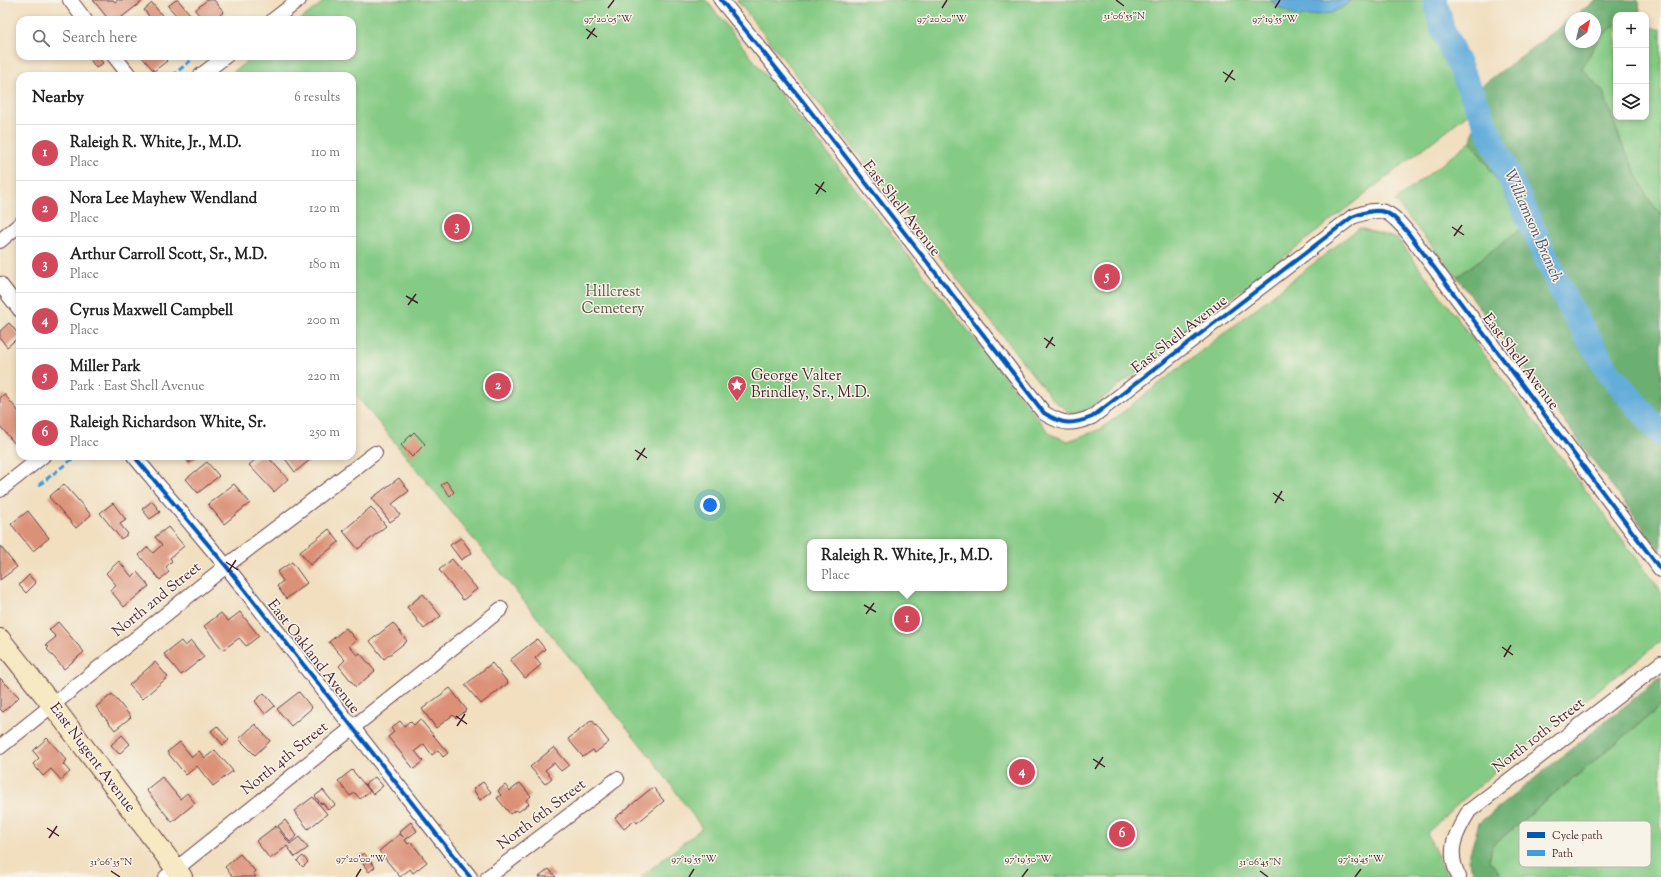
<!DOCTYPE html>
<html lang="en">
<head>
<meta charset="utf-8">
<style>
  :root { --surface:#fff; --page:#f6f6f6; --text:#222; --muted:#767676; --line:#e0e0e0; --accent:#d1495b }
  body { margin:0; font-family:"Sorts Mill Goudy",serif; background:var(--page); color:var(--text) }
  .controls { position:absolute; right:12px; top:12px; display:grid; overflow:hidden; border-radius:8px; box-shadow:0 2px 6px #0003 }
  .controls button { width:36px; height:36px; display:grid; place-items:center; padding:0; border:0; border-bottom:1px solid var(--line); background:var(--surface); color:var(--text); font:20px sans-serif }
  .compass { position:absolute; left:1565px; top:12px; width:36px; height:36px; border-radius:50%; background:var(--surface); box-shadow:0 2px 6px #0003; rotate:34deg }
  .you { position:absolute; left:710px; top:505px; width:14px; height:14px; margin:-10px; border:3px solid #fff; border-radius:50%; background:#1a73e8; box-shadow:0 0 0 6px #1a73e833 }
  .badge { display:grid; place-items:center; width:26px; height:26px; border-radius:50%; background:var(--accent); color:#fff; font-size:13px; font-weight:700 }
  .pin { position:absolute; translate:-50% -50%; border:2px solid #fff; box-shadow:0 1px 4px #0006 }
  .popup { position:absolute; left:807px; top:539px; width:200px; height:52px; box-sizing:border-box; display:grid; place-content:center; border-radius:8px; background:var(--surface); filter:drop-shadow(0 1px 3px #0005); font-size:13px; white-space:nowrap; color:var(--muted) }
  .popup b { font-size:15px; color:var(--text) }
  .popup::after { content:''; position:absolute; left:50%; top:100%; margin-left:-8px; border:8px solid transparent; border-top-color:var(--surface) }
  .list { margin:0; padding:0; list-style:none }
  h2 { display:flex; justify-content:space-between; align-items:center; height:52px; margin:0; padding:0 16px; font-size:17px }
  h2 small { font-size:13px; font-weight:400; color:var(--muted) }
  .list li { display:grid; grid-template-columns:26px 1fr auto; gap:12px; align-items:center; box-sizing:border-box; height:56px; padding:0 16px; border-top:1px solid var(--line) }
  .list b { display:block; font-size:15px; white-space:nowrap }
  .list p { margin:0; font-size:13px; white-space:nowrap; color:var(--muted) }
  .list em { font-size:13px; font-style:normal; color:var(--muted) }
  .icon { flex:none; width:22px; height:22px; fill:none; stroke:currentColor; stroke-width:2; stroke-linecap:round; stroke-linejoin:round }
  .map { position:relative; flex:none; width:1661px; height:877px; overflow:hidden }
  .search { position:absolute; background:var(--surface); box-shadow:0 2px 6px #0003; left:16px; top:16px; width:340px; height:44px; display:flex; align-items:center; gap:10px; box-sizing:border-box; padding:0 14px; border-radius:12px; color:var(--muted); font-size:15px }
  .panel { position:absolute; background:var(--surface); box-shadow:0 2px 6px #0003; left:16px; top:72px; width:340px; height:388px; border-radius:12px }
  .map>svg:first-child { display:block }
  .green { fill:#85cb85; stroke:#687558; fill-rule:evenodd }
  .forest { fill:#6caf72; stroke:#5b674e }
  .water { fill:#63addb; stroke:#566683 }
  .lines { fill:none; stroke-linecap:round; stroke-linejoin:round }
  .river { stroke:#63addb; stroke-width:25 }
  .building { fill:#db9077 }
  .street-casing { stroke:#633c41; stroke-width:16 }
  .secondary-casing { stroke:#633c41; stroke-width:22 }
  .street { stroke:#fff; stroke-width:14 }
  .secondary { stroke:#f6e9c3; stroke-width:20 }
  .quiet { stroke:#409be1; stroke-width:3; stroke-dasharray:6 3; stroke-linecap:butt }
  .cycleway-casing { stroke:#f7f3e8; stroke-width:6 }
  .cycleway { stroke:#0057b8; stroke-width:4 }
  .ticks { fill:none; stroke:#4a1f2b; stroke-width:1.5 }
  .labels { text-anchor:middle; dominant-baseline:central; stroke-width:3; stroke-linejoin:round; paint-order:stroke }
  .street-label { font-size:15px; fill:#4a1f2b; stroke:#f7f3e8 }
  .park-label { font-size:15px; fill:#5c5346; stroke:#f7f3e8 }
  .poi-label { font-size:15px; fill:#4a1f2b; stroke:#f7f3e8; text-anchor:start }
  .water-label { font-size:16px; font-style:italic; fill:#535169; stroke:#f7f3e8 }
  .key { fill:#f7f3e8; stroke:#c3b3af; stroke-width:1 }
  .key-label { font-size:11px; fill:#4a1f2b }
  .ticks-label { font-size:10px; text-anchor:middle; fill:#4a1f2b; stroke:#f7f3e8; stroke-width:3; stroke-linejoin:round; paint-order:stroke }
</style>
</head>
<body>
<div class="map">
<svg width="1661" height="877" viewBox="0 0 1661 877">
  <rect width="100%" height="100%" fill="#f7f3e8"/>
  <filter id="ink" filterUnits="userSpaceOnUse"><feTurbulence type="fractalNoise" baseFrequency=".025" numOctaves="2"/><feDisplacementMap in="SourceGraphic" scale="8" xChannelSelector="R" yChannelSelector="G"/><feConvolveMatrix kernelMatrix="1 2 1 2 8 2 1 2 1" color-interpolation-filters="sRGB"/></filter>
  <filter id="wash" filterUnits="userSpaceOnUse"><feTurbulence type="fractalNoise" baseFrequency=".012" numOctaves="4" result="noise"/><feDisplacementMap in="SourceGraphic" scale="16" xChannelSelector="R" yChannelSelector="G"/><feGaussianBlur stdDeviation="0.9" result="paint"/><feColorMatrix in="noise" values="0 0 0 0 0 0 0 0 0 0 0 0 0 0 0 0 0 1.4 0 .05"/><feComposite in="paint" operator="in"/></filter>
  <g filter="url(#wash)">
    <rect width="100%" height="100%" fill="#f1dfc0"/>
    <path class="green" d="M326 0H706L1050 434 1068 441 1101 429 1359 228 1398 239 1661 591V641C1582 703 1500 763 1427 833L1447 877H641L702 828 653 760 352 390V76H228L254 56H352V20H300ZM810 542H1004V588H810Z
      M737 0H1436L1479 105 1089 409 1073 415 1053 400Z
      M1616 24V117H1646V25L1661 30V215L1648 198 1621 142 1603 92 1582 68 1598 40Z
      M1471 141 1528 224 1457 277 1395 201Z
      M1661 706V877H1503L1489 860 1493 845Z"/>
    <path class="forest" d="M1596 0H1638L1641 15H1616V24L1598 40 1582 68 1603 92 1621 142 1648 198 1661 215V552L1457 277 1527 224 1471 141 1479 105 1472 93 1571 19V42H1595V18H1572Z
      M1661 677V706L1493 845 1489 860 1503 877H1476L1468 860 1479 823Z"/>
    <path class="water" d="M1270 0H1351L1343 7 1331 13 1298 17 1281 9Z"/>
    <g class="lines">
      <path class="river" d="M1435 0 1442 28 1565 299 1608 371 1661 434"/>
    </g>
    <g id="blocks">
      <path class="building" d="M93 0H113L115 2 118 0H144L118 20H109Z
        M176 0H178L195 20H172L177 16 168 6Z
        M207 0H214L224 12 213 20H203L195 10Z
        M152 3 166 20H152L144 10Z
        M91 56H98L103 63 96 68 89 58Z
        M141 56H162L167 61 154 71Z
        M9 323 20 336 7 347 0 338V331Z
        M4 394 20 413V440L15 444 0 426V398Z
        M414 432 425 444 412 457 401 445Z
        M184 456H199L189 463Z
        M259 456H267L288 479 274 492 249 465Z
        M283 456H315L295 472Z
        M207 462 219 476 198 493 186 479Z
        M399 478 409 491 392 504 400 515 390 522 372 498Z
        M446 481 454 492 450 496 441 485Z
        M64 484 91 515 76 528 49 497Z
        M234 484 250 503 224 524 208 504Z
        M152 501 160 512 150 519 142 509Z
        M113 503 126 520 120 524 128 534 121 539 100 513Z
        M371 507 386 526 358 549 343 531Z
        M28 511 49 538 33 551 11 524Z
        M168 527 184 546 170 558 172 561 166 567 169 572 160 580 139 555 148 547 153 553 162 545 155 537Z
        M329 529 339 542 310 565 300 552Z
        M461 538 472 553 461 560 450 545Z
        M0 546 17 567 0 580Z
        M452 559 477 589 463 600 439 570Z
        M119 561 132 577 137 572 149 586 124 607 110 590 116 585 106 573Z
        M292 562 307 583 286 599 277 586 283 581 277 572Z
        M29 575 36 583 26 593 19 585Z
        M423 594 441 616 424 629 407 607Z
        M240 612 259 636 246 646 239 638 223 650 204 626 221 613 228 621Z
        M58 622 84 652 64 669 47 649 49 647 46 645 56 637 49 630Z
        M393 623 407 641 384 659 370 641Z
        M346 628 356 640 349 646 357 655 360 653 375 671 356 687 339 666 345 660 329 642Z
        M537 639 545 649 535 658 541 665 525 678 510 660Z
        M181 641 185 646 191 641 204 657 181 675 164 654Z
        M155 662 168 677 142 699 129 685Z
        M492 663 508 683 481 704 465 685Z
        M0 678 19 697 3 712 0 709Z
        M450 688 467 710 456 718 453 715 436 728 422 709Z
        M299 692 312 708 291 726 277 709Z
        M264 693 275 706 265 714 255 701Z
        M112 694 131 717 115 730 96 707Z
        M420 719 448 753 443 757 438 750 432 755 424 744 415 751 423 761 414 769 388 737 394 732 391 728 400 721 404 726 410 721 414 725Z
        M592 720 609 742 595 753 593 750 583 757 568 739Z
        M255 724 270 741 255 755 239 739Z
        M217 726 229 740 223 745 211 731Z
        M122 735 130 744 119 754 111 745Z
        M47 738 67 760 63 764 70 772 61 780 51 769 43 776 33 764 39 758 33 751Z
        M180 742 192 757 199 751 205 758 215 750 233 771 213 786 197 766 186 775 167 752Z
        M554 747 569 765 561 771 554 763 545 770 552 778 545 784 530 767Z
        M352 770 370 791 360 799 355 793 350 796 338 781Z
        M162 777 180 799 187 793 195 803 172 822 146 790Z
        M375 777 383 786 373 794 365 784Z
        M483 782 491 792 480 800 473 789Z
        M520 783 531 796 526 800 529 804 518 812 516 810 510 814 497 798 501 795 498 791 505 785 510 791Z
        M653 787 664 801 637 823 635 820 624 829 615 818Z
        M323 790 335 805 328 810 323 803 321 804 315 796Z
        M313 797 327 814 308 829 294 811Z
        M285 820 297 836 290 842 278 826Z
        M411 822 417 831 405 840 408 844 411 842 427 862 413 873 410 869 400 877 379 851 400 834 403 837 399 832Z
        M276 826 290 844 299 837 308 848 295 857 287 846 270 859 256 841Z
        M364 853 375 867 369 872 358 857Z
        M240 854 255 871 253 873 256 877H233L225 867Z
        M303 856 308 862 303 867 297 861Z
        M549 869 556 877H539Z"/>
    </g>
  </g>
  <g filter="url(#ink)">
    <use href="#blocks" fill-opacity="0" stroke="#633c41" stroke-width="1"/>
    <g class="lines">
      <g class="street-casing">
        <path id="street" d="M70 0 85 20
          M721 0 801 99 1044 413C1063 425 1072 425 1092 417L1352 217C1383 205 1389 210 1409 234L1661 570
          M273 20 299 0
          M114 56 130 76
          M200 76 226 56
          M0 241 20 224
          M0 284 20 310
          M134 456 226 566 470 877
          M0 490 43 456
          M0 747 226 566 375 453
          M166 877 501 609
          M488 877 617 779
          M1459 877C1446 851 1455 834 1469 811L1661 663"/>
      </g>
      <g class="secondary-casing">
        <path id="secondary" d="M0 639 53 706 182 877"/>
      </g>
      <use href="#street" class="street"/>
      <use href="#secondary" class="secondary"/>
      <path class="quiet" d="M172 76 196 56
        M39 485 76 456"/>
      <g class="cycleway-casing">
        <path id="cycleway" d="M721 0 801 99 1044 413C1063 425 1072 425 1092 417L1352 217C1383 205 1389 210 1409 234L1661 570
          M134 456 226 566 470 877"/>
      </g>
      <use href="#cycleway" class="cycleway"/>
    </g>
  </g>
  <path class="ticks" d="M1116 0 1124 6M608 8 614 0M942 8 947 0M1275 8 1280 0M586 29 597 37M587 39 595 28M1223 72 1235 80M1225 82 1233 70M815 184 826 192M816 194 824 182M1452 227 1464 235M1454 236 1462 225M406 296 418 303M408 305 416 294M1044 338 1055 346M1046 348 1053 337M635 450 647 458M637 460 645 448M1273 493 1284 501M1275 503 1282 491M226 562 238 570M228 572 236 560M864 605 876 612M866 614 874 603M1502 647 1513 655M1504 657 1511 645M456 716 467 724M457 726 465 714M1093 759 1105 767M1095 769 1103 757M47 828 59 836M49 838 57 826M111 871 120 877M1260 871 1268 877M356 877 361 869M689 877 694 869M1022 877 1028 869M1355 877 1361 869"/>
  <defs>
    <g id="sight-pin" transform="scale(1)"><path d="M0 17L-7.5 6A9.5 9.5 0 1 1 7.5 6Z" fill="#d1495b" stroke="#f7f3e8"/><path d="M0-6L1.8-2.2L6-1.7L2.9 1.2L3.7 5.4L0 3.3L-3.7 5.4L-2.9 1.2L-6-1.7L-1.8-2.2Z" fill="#fff"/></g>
  </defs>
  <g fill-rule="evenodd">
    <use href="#sight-pin" x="737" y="385"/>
  </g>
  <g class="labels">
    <g class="street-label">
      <text transform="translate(901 209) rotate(52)">East Shell Avenue</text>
      <text transform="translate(1180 335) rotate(-38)">East Shell Avenue</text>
      <text transform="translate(1520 362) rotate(53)">East Shell Avenue</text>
      <text transform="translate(157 600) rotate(-39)">North 2nd Street</text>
      <text transform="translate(313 657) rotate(52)">East Oakland Avenue</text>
      <text transform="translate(1539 736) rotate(-38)">North 10th Street</text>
      <text transform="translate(92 758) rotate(53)">East Nugent Avenue</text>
      <text transform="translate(285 759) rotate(-39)">North 4th Street</text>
      <text transform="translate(542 815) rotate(-37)">North 6th Street</text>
    </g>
    <g class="park-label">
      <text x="613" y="292">Hillcrest<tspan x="613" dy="17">Cemetery</tspan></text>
    </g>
    <g class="poi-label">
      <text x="751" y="376">George Valter<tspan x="751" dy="17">Brindley, Sr., M.D.</tspan></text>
    </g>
    <g class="water-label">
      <text transform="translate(1532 226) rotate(66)">Williamson Branch</text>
    </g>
  </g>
  <rect x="1519" y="821" width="132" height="46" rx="6" class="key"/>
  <rect x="1527" y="832" width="18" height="6" fill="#0057b8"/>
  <rect x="1527" y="850" width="18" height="6" fill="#409be1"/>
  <g class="key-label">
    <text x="1552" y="839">Cycle path</text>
    <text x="1552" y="857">Path</text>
  </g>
  <g class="ticks-label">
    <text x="1124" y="19">31°06'55"N</text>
    <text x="608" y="22">97°20'05"W</text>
    <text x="942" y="22">97°20'00"W</text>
    <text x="1275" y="22">97°19'55"W</text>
    <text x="361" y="862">97°20'00"W</text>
    <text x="694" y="862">97°19'55"W</text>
    <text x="1028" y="862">97°19'50"W</text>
    <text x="1361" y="862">97°19'45"W</text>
    <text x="111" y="865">31°06'35"N</text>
    <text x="1260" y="865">31°06'45"N</text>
  </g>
</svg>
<div class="controls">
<button>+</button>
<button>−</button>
<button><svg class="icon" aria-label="layers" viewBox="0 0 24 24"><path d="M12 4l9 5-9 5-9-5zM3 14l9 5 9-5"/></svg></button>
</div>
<svg class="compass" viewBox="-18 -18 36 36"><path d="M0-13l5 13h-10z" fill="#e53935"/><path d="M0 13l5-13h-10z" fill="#767676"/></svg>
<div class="you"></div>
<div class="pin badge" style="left:907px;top:619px">1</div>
<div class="popup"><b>Raleigh R. White, Jr., M.D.</b>Place</div>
<div class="pin badge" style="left:498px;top:386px">2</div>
<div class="pin badge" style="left:457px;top:227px">3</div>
<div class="pin badge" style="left:1022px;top:772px">4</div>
<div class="pin badge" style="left:1107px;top:277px">5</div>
<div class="pin badge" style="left:1122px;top:834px">6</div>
<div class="search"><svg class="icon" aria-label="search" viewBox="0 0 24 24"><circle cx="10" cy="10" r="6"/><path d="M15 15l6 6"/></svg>Search here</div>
<section class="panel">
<h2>Nearby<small>6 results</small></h2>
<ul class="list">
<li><span class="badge">1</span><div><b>Raleigh R. White, Jr., M.D.</b><p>Place</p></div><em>110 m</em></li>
<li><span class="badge">2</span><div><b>Nora Lee Mayhew Wendland</b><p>Place</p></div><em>120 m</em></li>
<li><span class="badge">3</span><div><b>Arthur Carroll Scott, Sr., M.D.</b><p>Place</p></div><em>180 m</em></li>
<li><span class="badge">4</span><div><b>Cyrus Maxwell Campbell</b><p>Place</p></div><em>200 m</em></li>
<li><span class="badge">5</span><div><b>Miller Park</b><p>Park · East Shell Avenue</p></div><em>220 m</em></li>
<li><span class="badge">6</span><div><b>Raleigh Richardson White, Sr.</b><p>Place</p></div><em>250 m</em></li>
</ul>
</section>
</div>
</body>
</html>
